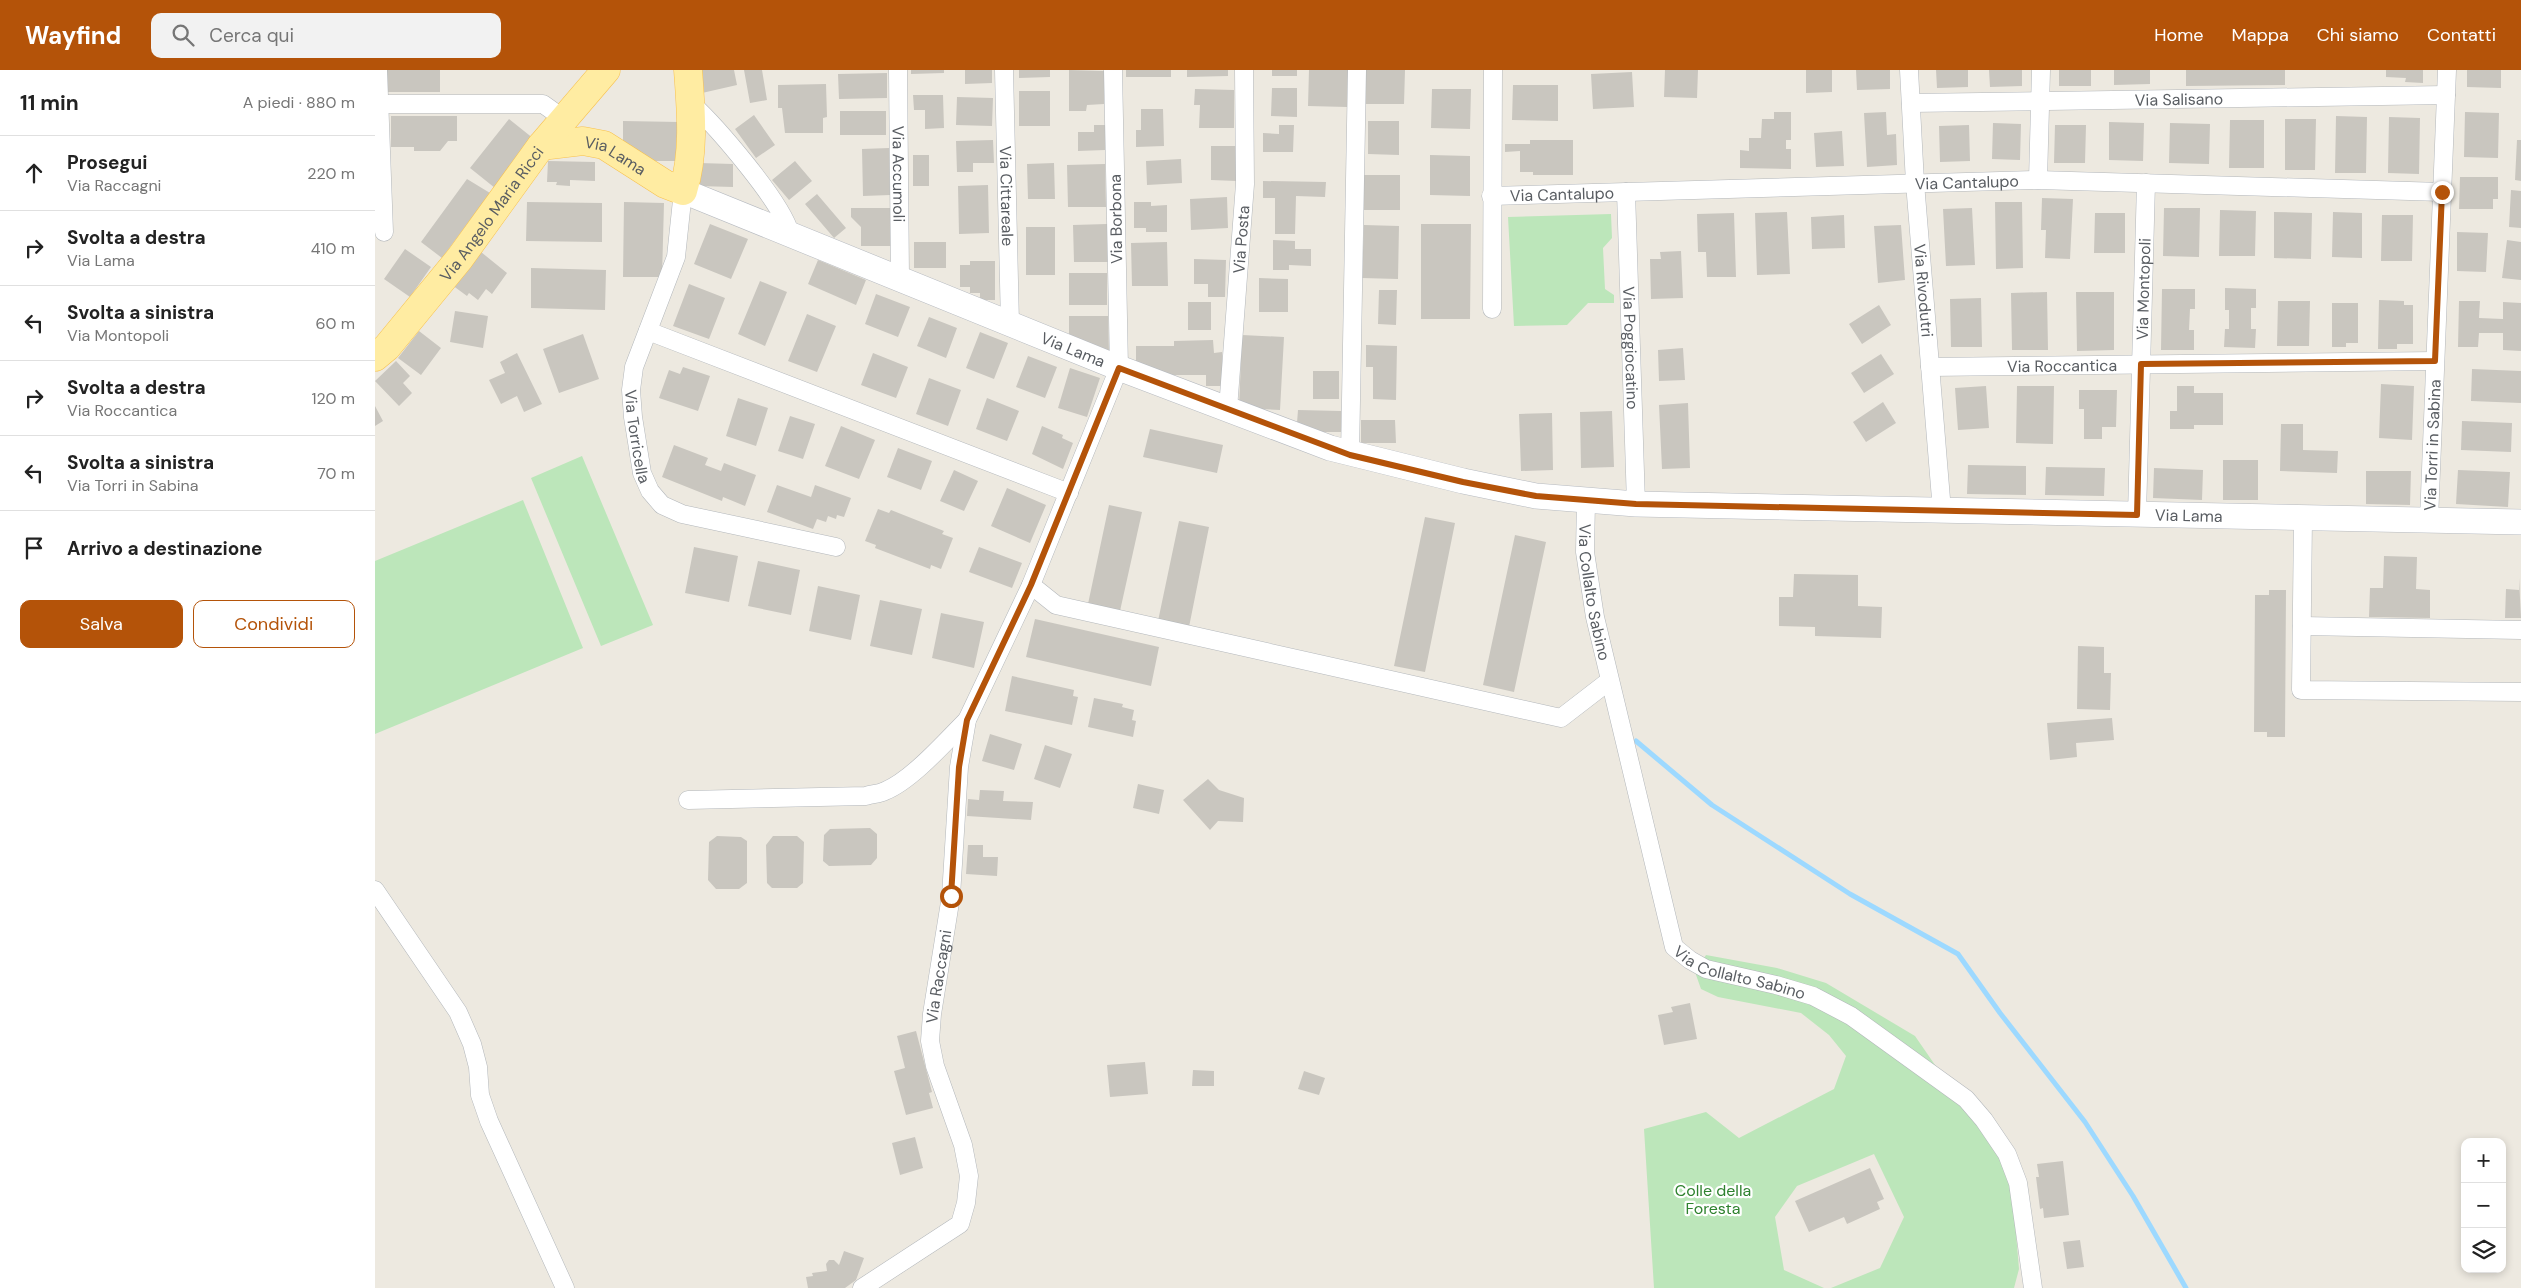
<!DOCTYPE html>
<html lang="it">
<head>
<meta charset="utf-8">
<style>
  :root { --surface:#fff; --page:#f2f2f2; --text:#222; --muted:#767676; --line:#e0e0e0; --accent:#b45309 }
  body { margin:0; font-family:"DM Sans",sans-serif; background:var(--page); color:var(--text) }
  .controls { position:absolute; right:15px; bottom:15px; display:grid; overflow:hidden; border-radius:10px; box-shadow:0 2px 8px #0003 }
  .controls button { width:45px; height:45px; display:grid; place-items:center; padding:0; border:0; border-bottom:1px solid var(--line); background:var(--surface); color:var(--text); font:25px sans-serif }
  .stop { position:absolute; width:15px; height:15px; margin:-11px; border:4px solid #b45309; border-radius:50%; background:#fff }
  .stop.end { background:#b45309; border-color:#fff; box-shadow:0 1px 5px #0008 }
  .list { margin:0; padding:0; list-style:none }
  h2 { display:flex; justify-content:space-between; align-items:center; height:65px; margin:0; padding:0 20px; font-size:21px }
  h2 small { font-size:16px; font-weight:400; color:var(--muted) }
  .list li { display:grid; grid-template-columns:32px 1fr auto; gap:15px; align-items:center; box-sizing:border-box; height:75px; padding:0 20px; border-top:1px solid var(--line) }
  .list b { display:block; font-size:19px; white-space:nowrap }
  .list p { margin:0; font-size:16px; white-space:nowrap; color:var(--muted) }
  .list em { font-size:16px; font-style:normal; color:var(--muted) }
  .actions { display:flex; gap:10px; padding:15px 20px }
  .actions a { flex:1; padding:11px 0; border:1px solid var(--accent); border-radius:10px; text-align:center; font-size:18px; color:var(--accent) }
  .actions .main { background:var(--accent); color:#fff }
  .icon { flex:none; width:28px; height:28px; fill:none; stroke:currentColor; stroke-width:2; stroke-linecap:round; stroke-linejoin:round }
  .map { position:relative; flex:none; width:2146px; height:1218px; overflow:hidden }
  header { display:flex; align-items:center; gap:30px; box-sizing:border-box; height:70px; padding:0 25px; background:var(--accent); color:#fff }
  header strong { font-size:24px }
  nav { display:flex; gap:28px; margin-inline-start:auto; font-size:18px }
  .search { width:350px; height:45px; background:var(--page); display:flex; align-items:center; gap:12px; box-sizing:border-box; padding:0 18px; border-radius:10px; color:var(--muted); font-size:19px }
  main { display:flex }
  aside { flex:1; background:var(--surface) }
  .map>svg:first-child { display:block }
  .green { fill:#bce6ba }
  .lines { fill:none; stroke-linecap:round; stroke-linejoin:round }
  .stream { stroke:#9dd9ff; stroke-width:5 }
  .building { fill:#c9c6bf }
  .minor-casing { stroke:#b3b7bb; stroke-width:19 }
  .secondary-casing { stroke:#b6bac0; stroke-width:26 }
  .primary-casing { stroke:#f8c14d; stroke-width:29 }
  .minor { stroke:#fff; stroke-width:18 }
  .secondary { stroke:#fff; stroke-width:25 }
  .primary { stroke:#ffeca2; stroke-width:28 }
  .route { stroke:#b45309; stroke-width:6 }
  .labels { text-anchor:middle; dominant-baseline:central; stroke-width:4.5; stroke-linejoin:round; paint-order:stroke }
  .street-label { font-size:16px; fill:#595d62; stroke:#fff }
  .park-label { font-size:16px; fill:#2f822f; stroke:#fff }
</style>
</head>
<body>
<header>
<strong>Wayfind</strong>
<div class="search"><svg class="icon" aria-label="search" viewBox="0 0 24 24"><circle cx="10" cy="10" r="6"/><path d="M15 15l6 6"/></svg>Cerca qui</div>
<nav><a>Home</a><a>Mappa</a><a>Chi siamo</a><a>Contatti</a></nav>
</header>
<main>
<aside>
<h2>11 min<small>A piedi · 880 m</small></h2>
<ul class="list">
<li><svg class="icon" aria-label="ahead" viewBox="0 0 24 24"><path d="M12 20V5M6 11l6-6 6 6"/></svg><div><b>Prosegui</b><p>Via Raccagni</p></div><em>220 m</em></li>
<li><svg class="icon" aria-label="right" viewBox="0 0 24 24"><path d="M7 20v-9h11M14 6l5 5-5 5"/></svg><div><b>Svolta a destra</b><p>Via Lama</p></div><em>410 m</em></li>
<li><svg class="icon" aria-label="left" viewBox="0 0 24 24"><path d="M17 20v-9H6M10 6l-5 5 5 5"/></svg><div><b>Svolta a sinistra</b><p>Via Montopoli</p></div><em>60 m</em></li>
<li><svg class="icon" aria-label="right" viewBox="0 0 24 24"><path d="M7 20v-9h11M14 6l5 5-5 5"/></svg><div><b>Svolta a destra</b><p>Via Roccantica</p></div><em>120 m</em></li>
<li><svg class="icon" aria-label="left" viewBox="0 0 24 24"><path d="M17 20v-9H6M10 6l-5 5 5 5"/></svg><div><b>Svolta a sinistra</b><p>Via Torri in Sabina</p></div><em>70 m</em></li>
<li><svg class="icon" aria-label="arrive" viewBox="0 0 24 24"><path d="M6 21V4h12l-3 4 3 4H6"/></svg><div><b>Arrivo a destinazione</b></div></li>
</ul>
<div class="actions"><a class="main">Salva</a><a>Condividi</a></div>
</aside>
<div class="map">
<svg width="2146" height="1218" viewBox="0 0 2146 1218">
  <rect width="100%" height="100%" fill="#ede9e0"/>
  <path class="green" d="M1236 144 1237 168 1228 178 1230 219 1239 225V233H1213L1192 255 1139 256 1133 147Z
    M207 386 278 555 226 576 156 408Z
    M148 430 208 578 0 664V491Z
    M1331 885 1402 898 1451 913 1540 966 1636 1105 1644 1199 1639 1218H1456L1505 1198 1529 1147 1499 1084 1422 1116 1400 1147 1409 1200 1449 1218H1279L1269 1059 1331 1042 1364 1068 1459 1019 1471 986 1454 965 1426 943 1343 927 1326 919 1320 902Z"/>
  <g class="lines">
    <path class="stream" d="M1261 671 1337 735 1475 824 1583 884 1625 943 1710 1052 1758 1126 1811 1218"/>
  </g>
  <path class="building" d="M10 0H65V22H10Z
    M322 0H359L362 15 327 23Z
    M369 0H387L392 30 375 33Z
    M536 0H569V3L536 4Z
    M590 0H617V13L590 14Z
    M644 0H675V7L644 8Z
    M694 0 729 1V34L712 35 711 41H694Z
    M751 0H796V7H751Z
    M812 0H853V6L812 7Z
    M897 0H922V6H897Z
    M934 0H973L972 37 933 36Z
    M989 0H1030L1029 34H988Z
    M1290 0H1323L1322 28 1289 27Z
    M1431 0H1457V22L1431 23Z
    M1481 0H1515V19L1482 20Z
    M1561 0H1593V17L1562 18Z
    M1614 0H1647V16L1615 17Z
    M1684 0H1716V16H1684Z
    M1739 0H1775V14L1739 15Z
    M1811 0H1910V15L1811 16Z
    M2011 0H2048V13L2030 12 2031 8 2011 7Z
    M2092 0H2126V18L2092 17Z
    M1257 2 1259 37 1218 39 1216 4Z
    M512 3V28L464 29 463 4Z
    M451 14 452 47 448 48V63H410L407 38H403V15Z
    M1138 15H1183V51L1137 50Z
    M897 18H922V47L896 46Z
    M820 19 859 20V58H824L825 35H819Z
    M1057 19H1096L1095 59 1056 58Z
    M644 21H675V56H644Z
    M538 25H568L569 58 550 59V40H539Z
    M582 27 618 28 617 56 581 55Z
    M766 39H788L789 76 761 77V60H766Z
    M465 41H511V65H465Z
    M1399 42H1416V70H1411V79H1416V99L1365 98V80L1374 81V68H1386L1387 49H1399Z
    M1511 42 1512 65 1521 64 1522 95 1492 97 1489 43Z
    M2090 42 2124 43 2123 88 2089 87Z
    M379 45 400 75 381 88 360 59Z
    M16 46H82V71H73L65 81H39V77H16Z
    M1961 46 1992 47 1991 103H1960Z
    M2014 47 2045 48 2044 104 2013 103Z
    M134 49 159 69 120 118 95 98Z
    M1910 49H1941L1940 100H1910Z
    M1855 50H1889V98H1854Z
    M248 51 304 52 303 91H279L248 72Z
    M993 51H1024V85L993 84Z
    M1734 52 1769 53 1768 91 1734 90Z
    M1618 53 1646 54 1645 90 1617 89Z
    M1795 53 1835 54 1834 94 1794 93Z
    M719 55H730V80L703 81V62H719Z
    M904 55H919L918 82H888V63L904 64Z
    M1594 55 1595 91 1565 92 1564 56Z
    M1680 55H1711L1710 93H1679Z
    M1467 61 1469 96 1441 97 1439 63Z
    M618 70 619 93H598V102H582L581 71Z
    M1155 70H1198V105H1158V102H1145V81L1130 82V74H1155Z
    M2142 70H2146V111L2140 110Z
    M836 76H862V111L836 110Z
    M514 78 515 125 488 126 487 79Z
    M538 85H554V116H538Z
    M1055 85 1095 86V126L1055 125Z
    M806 89 807 113 772 115 771 91Z
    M173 91 220 92V111L195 110V116L181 115 182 112H172Z
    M420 91 437 111 414 130 397 110Z
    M324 93 358 94V117L323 116Z
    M679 93 680 129H653L652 94Z
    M730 94 731 137H693L692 95Z
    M988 105H1025V140H988Z
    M2085 107H2123V129H2118V139H2084Z
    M92 109 115 123 67 188 46 172Z
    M888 111 951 112 950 127 921 126 920 164H900V128H888Z
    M613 115 614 163 584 164 583 116Z
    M2136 120 2146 121V158L2134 157Z
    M442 124 471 158 459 168 430 134Z
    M852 127 853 158 816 160 815 129Z
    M1667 128 1698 129 1695 189 1670 188 1671 160H1666Z
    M152 132 227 133V172L151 171Z
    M249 132 289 133 287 207H248Z
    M759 132H776V136L792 135V162H771V158H759Z
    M1620 132H1647L1648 198 1621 199Z
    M476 138H517V176H486V157L476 147Z
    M1597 138 1600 195 1571 196 1568 139Z
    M1789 138H1825L1824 187 1788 186Z
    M1845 140 1881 141 1880 186H1844Z
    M1412 142 1415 204 1382 205 1380 143Z
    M1899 142 1937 143 1936 189 1899 188Z
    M1958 142 1987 143V188L1957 187Z
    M1359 143 1361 207H1332L1331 182H1323L1322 144Z
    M1720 143H1750V183H1719Z
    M1469 145 1470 178 1437 179 1436 147Z
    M2007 145H2038L2037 191H2006Z
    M335 154 373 169 356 209 319 194Z
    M732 154 733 192H699L698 155Z
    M1046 154H1096L1095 249H1046Z
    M989 155 1024 156 1023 209 987 208Z
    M1526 155 1530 210 1503 213 1499 156Z
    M651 157H680V205H651Z
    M2082 162 2113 163 2111 202 2082 201Z
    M898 170 920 171V179H936V196L914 195V200H898Z
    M2132 170 2146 172V210L2127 208Z
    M539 172H571V198H539Z
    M792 172 793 216H757L756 173Z
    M30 179 56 197 35 227 9 209Z
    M1306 181 1308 228 1276 229 1275 189H1286L1285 182Z
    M106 182 132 203 117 224 111 219 103 230 94 223 92 226 77 215Z
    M819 189 851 190 850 227H833V214H819Z
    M443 190 491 210 481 235 433 214Z
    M595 191H620V230H605V223H595V217H585V195H595Z
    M156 198 231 200 230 240 156 238Z
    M694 203H732V235H694Z
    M884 208 913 209V242H884Z
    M385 211 412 222 390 276 363 264Z
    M314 214 350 228 334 269 298 256Z
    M1850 218 1881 219V238H1876V259H1881L1880 278 1849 277 1850 259H1854V240H1850Z
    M1787 219H1820V239H1815L1814 260H1819V280H1786Z
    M1004 220H1022L1021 255 1003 254Z
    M1672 222 1673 280H1637L1636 223Z
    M1701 222H1739V280L1702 281Z
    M501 224 535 237 523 267 490 254Z
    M1606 228 1607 277H1576L1575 229Z
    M2004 230 2029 231V235H2038V274H2022V279H2003Z
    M1903 231H1935L1934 276H1902Z
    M2084 231H2105L2104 248 2128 249V232L2146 233V281L2128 280V263H2104L2103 277H2083Z
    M813 232H836V260H813Z
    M1957 233H1983V273H1971V277H1957Z
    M1504 235 1516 255 1487 274 1474 254Z
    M80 241 113 246 108 278 75 272Z
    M432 244 461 256 442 302 413 291Z
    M694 246H733L734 283 694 269Z
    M554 247 582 258 571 288 542 276Z
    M44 261 66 278 46 305 23 288Z
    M605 262 633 273 619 309 591 298Z
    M208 264 224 309 184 323 168 279Z
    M867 265 909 267 905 340 864 338Z
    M838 270 839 283 847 282 848 316H831V305H786L761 295V276H799V271Z
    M991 275 1022 276 1021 330 998 329V297H991Z
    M1308 278 1310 310 1284 311 1283 280Z
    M142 283 167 334 149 342 142 326 126 334 114 310 130 303 125 292Z
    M498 283 533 297 521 328 486 315Z
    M1506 284 1519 304 1489 323 1476 303Z
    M653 286 682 297 670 328 641 317Z
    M21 291 35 306 28 313 37 323 24 336 0 311Z
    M308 297 335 306 323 341 284 328 294 300 305 304Z
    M695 298 725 308 712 347 683 338Z
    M2097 299 2146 301V333L2096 331Z
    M938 301H964V329H938Z
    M554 308 586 320 573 356 541 344Z
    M2006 314 2039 316 2037 370 2004 368Z
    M1611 316 1614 358 1583 360 1580 318Z
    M1642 316H1679L1678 374 1641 373Z
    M1802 316H1819V323H1848V355H1819V359H1795V341H1802Z
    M1704 320H1742L1741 357H1727V369H1709V339H1704Z
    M363 328 393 338 381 376 351 366Z
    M612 328 644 341 632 371 601 359Z
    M1508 332 1521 353 1491 372 1478 352Z
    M1313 333 1315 398 1287 399 1284 335Z
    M0 336 8 351 0 356Z
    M923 340 966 341V362H939L922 353Z
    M1237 341 1239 397 1206 398 1205 342Z
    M1177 343 1178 400 1146 401 1144 344Z
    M415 346 440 354 428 389 403 381Z
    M986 350H1020L1021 373H986Z
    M2087 351 2137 353 2136 382 2086 380Z
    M1906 354H1928V380L1963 381 1962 403 1905 401Z
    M466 356 500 370 484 409 450 396Z
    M667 356 688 365 687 368 698 373 688 399 657 384Z
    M775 359 848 375 842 403 768 387Z
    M299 375 333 388 330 395 346 401 349 393 381 405 370 436 348 427 347 431 287 407Z
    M523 378 557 391 546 420 512 407Z
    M1848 390H1883V430H1848Z
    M1593 395 1651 396V425L1592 424Z
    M1671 397 1730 398 1729 426 1670 425Z
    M1779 398 1828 400 1827 430 1778 428Z
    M579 400 603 411 589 441 565 431Z
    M2083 400 2135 402 2133 437 2081 434Z
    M1991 401H2036L2035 435 1991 434Z
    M402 415 436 427 440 415 476 428 469 447 462 445 461 449 453 446 451 452 442 449 438 459 392 442Z
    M632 418 671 435 655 473 616 456Z
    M734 435 767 442 745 541 713 534Z
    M503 439 514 443 516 440 569 461 567 464 578 468 566 499 556 495 555 499 500 478 501 475 490 471Z
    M1050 447 1080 453 1050 602 1019 596Z
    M804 451 834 457 814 557 783 551Z
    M1140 465 1171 472 1139 622 1108 615Z
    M319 477 363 486 354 532 310 523Z
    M604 477 647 493 637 518 594 502Z
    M2009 486 2042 487 2041 519 2055 520V548L1994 547 1995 518H2008Z
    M383 491 425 500 416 545 373 536Z
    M1419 504 1483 505V536L1507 537 1506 568 1440 566V557L1404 556V527H1418Z
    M2144 508 2146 548H2130L2131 519 2144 520Z
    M443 516 485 525 476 570 434 561Z
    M1894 520H1911L1910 667H1892V662H1879L1880 525H1894Z
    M505 530 547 539 537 585 495 576Z
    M566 543 609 552 599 598 557 588Z
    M660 549 784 577 776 616 651 587Z
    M1703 576 1729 577V603H1736L1735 640 1702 639Z
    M637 606 699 620 698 626 703 627 697 655 630 641Z
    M719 628 748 634 747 637 759 640 757 650 761 651 758 667 713 657Z
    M1737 648 1739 670 1701 673 1702 687 1675 690 1672 653Z
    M615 664 647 674 639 700 607 691Z
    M670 675 697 684 685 718 659 709Z
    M833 709 844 720 869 728 868 752 843 751 835 760 808 730Z
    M763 714 789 720 784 744 758 738Z
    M605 720 629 721 628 731 658 732 656 750 592 746 593 729 604 730Z
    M495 758 502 764V788L496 795 454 796 448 791 449 765 455 759Z
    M342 766 366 767 372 771V813L364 819H341L333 810 334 772Z
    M398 766H422L429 772 428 813 422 818H397L392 813 391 775Z
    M593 775H608V787H623L622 806 591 804Z
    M1315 933 1322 969 1289 975 1283 945 1298 942 1296 937Z
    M541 961 557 1022 554 1023 558 1038 531 1045 519 1001 530 998 522 966Z
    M770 992 773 1024 735 1027 732 995Z
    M818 1000 839 1001V1016H817Z
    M929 1001 950 1008 944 1025 923 1019Z
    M540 1067 548 1098 525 1105 517 1073Z
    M1688 1091 1694 1145 1669 1148 1668 1138 1665 1139 1661 1107H1664L1662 1094Z
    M1495 1098 1509 1129 1502 1132 1505 1139 1472 1154 1469 1147 1434 1162 1420 1131Z
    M1705 1170 1709 1197 1692 1199 1688 1172Z
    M469 1181 489 1188 481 1210 470 1218H433L431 1207 438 1206 437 1203 452 1201 451 1194 454 1190H459L464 1195Z"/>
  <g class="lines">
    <g class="minor-casing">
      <g id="minor">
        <path d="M3 0 9 162"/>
        <path id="s1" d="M523 0 525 208"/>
        <path id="s2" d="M629 0 635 254"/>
        <path id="s3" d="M1534 0 1540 113 1567 441"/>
        <path d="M316 33C342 57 406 131 415 163"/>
        <path id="s4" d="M1536 33 2071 25"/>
        <path d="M4 34H168L189 49"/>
        <path d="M1663 110 1666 0"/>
        <path id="s5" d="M308 121 301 187 259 297 256 320 258 347 267 403 275 421 287 435 307 444 461 477"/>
        <path id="s6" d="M1251 122 1261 434"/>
        <path id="s7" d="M1116 126 1663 110 2067 122"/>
        <path d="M1117 239 1118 0"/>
        <path d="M273 261 694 423"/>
        <path id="s8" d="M1555 297 2060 291"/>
        <path id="s9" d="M853 339 870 114 869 0"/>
        <path d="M975 385 982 0"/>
        <path id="s10" d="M1211 431 1210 482 1220 547 1299 877 1315 890 1331 899 1401 915 1438 926 1476 946 1591 1029 1609 1050 1632 1084 1643 1113 1658 1218"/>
        <path id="s11" d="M1762 445 1771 113"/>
        <path d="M1928 448 1926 620 2146 622"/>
        <path id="s12" d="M2054 450 2072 0"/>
        <path d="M656 515 681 535 1186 648 1234 611"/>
        <path d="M1927 556 2146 560"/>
        <path d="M313 730 491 726C497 724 504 724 510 721 537 710 571 671 592 650"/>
        <path d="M0 820 83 942 97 974 103 997 105 1025 114 1051 190 1218"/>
        <path id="s13" d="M487 1218 585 1154 591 1133 594 1106 588 1075 560 996 555 971 557 944 576 826 584 697 592 650 656 515 744 298 738 0"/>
      </g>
    </g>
    <g class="secondary-casing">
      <g id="secondary">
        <path id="s14" d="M308 121 744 298 955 378 1088 411 1161 426 1261 434 2146 452"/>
      </g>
    </g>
    <g class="primary-casing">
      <g id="primary">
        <path id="s15" d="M166 76 208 71 229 75 290 114 308 121C320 82 316 40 313 0"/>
        <path id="s16" d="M0 287 12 277 85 188 166 76 231 0"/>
      </g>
    </g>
    <use href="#minor" class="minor"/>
    <use href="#secondary" class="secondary"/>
    <use href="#primary" class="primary"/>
  </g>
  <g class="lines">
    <path class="route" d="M576 826 584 697 592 650 656 515 744 298 975 385 1088 412 1161 426 1261 434 1762 445 1766 294 2060 291 2067 122"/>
  </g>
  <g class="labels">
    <g class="street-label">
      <text stroke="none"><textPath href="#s4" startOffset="268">Via Salisano</textPath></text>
      <text stroke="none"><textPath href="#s15" startOffset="78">Via Lama</textPath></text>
      <text stroke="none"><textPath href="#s1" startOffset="104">Via Accumoli</textPath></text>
      <text stroke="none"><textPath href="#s7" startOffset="476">Via Cantalupo</textPath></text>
      <text stroke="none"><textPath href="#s7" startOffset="71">Via Cantalupo</textPath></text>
      <text stroke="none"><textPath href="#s2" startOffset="126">Via Cittareale</textPath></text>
      <text stroke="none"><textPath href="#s16" startOffset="185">Via Angelo Maria Ricci</textPath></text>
      <text transform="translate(741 149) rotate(-91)">Via Borbona</text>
      <text stroke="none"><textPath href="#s9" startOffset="170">Via Posta</textPath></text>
      <text stroke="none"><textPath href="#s11" startOffset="226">Via Montopoli</textPath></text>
      <text stroke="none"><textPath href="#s3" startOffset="221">Via Rivodutri</textPath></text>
      <text stroke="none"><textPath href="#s6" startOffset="156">Via Poggiocatino</textPath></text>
      <text stroke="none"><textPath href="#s14" startOffset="421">Via Lama</textPath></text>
      <text stroke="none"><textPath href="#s8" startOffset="132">Via Roccantica</textPath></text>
      <text stroke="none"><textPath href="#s5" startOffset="254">Via Torricella</textPath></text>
      <text stroke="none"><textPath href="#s12" startOffset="75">Via Torri in Sabina</textPath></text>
      <text stroke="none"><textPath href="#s14" startOffset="1561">Via Lama</textPath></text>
      <text stroke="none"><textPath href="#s10" startOffset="92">Via Collalto Sabino</textPath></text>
      <text stroke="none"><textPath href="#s10" startOffset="528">Via Collalto Sabino</textPath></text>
      <text stroke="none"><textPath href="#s13" startOffset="372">Via Raccagni</textPath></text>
    </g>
    <g class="park-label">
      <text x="1338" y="1120">Colle della<tspan x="1338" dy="18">Foresta</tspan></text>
    </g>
  </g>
</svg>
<div class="controls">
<button>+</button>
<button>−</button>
<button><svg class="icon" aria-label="layers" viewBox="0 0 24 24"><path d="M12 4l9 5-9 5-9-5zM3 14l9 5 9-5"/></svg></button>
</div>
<div class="stop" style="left:576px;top:826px"></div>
<div class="stop end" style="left:2067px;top:122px"></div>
</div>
</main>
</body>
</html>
